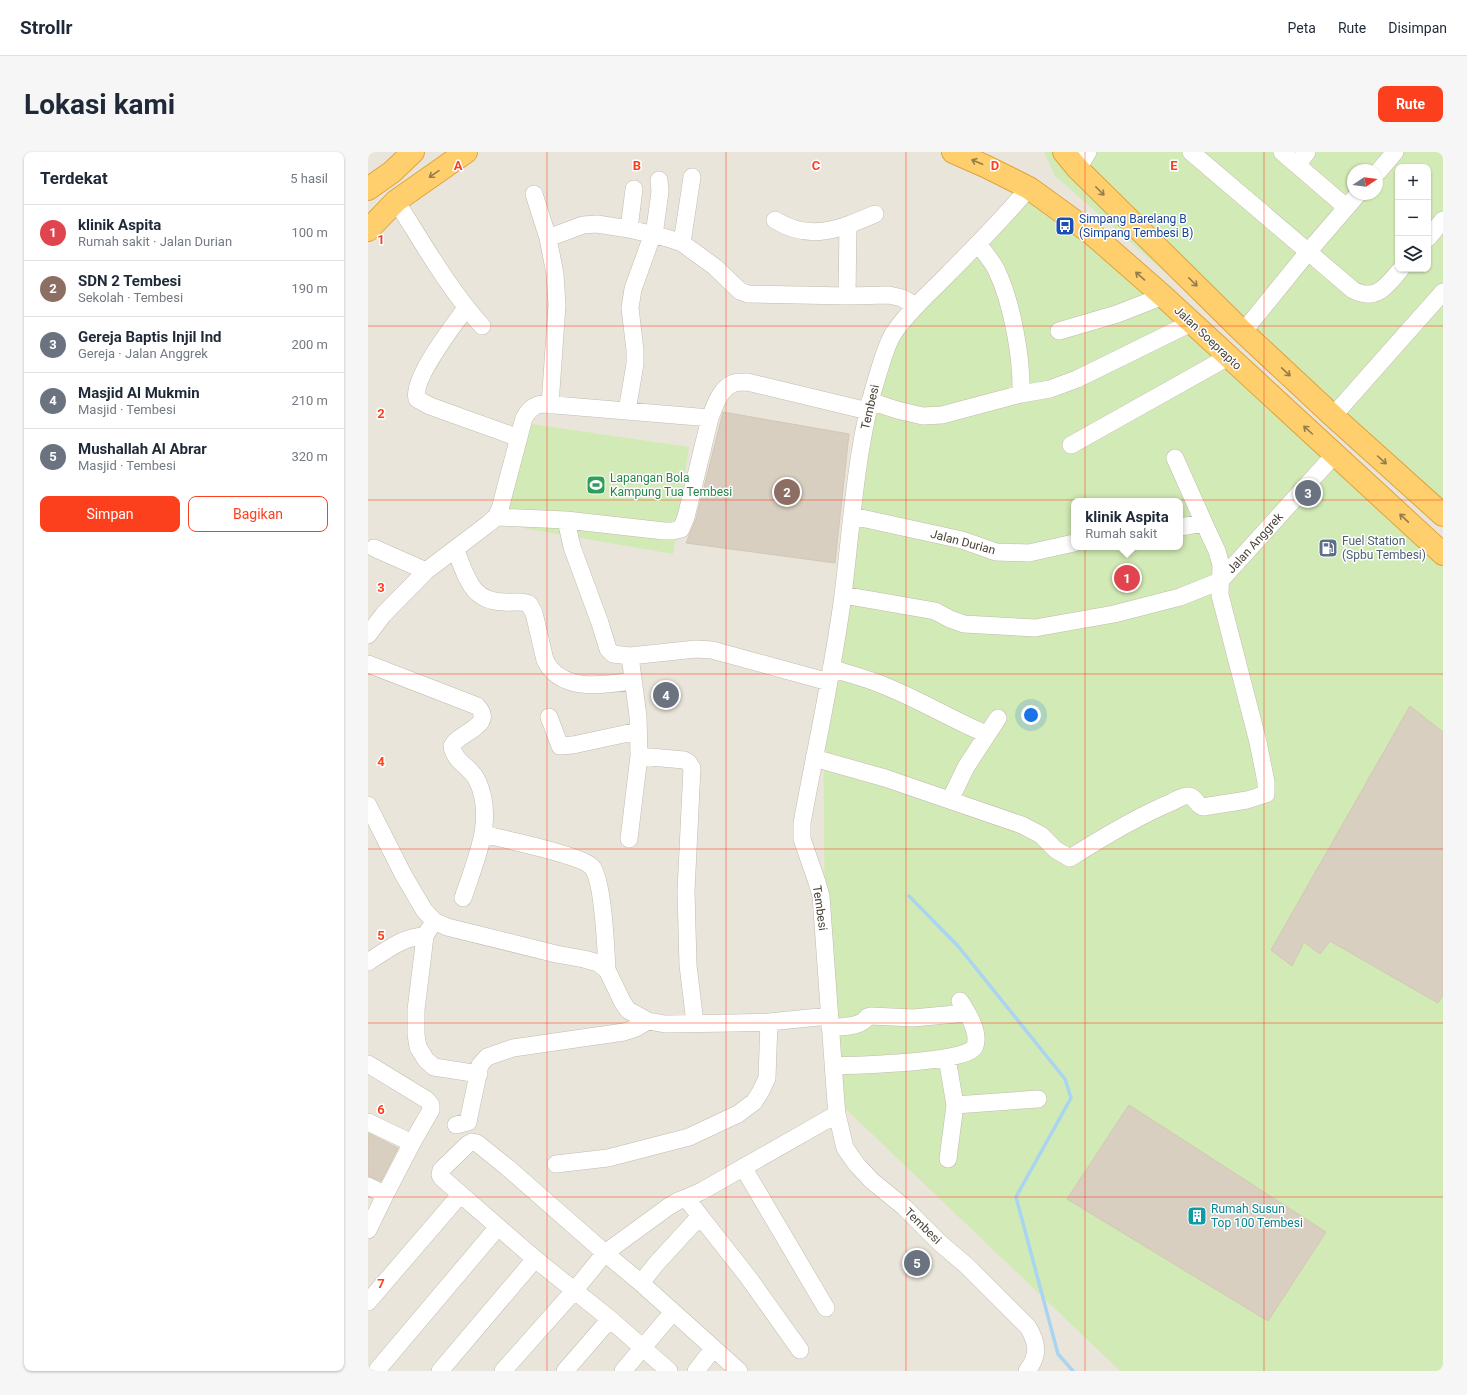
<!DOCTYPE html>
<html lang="id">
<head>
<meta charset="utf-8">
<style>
  :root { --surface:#fff; --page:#f6f6f7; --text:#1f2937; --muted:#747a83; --line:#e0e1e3; --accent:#fc3f1d }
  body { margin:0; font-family:Roboto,sans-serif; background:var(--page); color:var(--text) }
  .controls { position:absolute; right:12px; top:12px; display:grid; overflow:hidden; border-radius:8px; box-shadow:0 1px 3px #0004 }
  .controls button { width:36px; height:36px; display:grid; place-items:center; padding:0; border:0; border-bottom:1px solid var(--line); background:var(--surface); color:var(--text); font:20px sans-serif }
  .compass { position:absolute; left:979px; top:12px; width:36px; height:36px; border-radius:50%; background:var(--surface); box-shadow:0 1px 3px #0004; rotate:77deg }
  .you { position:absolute; left:663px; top:563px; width:14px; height:14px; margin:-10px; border:3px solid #fff; border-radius:50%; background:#1a73e8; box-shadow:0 0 0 6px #1a73e833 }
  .badge { display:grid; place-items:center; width:26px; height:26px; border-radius:50%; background:var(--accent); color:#fff; font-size:13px; font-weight:700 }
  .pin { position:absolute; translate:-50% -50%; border:2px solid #fff; box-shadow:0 1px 4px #0006 }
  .popup { position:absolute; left:703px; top:346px; width:112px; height:52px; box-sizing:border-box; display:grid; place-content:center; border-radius:8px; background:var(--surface); filter:drop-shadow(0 1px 3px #0005); font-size:13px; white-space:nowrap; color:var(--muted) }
  .popup b { font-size:15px; color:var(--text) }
  .popup::after { content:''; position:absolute; left:50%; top:100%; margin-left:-8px; border:8px solid transparent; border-top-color:var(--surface) }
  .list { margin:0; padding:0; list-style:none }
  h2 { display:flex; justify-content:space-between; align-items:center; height:52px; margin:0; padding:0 16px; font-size:17px }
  h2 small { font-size:13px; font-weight:400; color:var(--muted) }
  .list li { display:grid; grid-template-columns:26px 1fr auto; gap:12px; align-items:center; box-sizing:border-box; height:56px; padding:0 16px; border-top:1px solid var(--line) }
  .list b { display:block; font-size:15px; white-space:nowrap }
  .list p { margin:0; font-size:13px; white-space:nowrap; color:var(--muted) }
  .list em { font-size:13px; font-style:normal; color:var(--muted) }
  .actions { display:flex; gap:8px; padding:12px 16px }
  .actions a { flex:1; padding:9px 0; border:1px solid var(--accent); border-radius:8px; text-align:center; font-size:14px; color:var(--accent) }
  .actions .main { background:var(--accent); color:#fff }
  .icon { flex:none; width:22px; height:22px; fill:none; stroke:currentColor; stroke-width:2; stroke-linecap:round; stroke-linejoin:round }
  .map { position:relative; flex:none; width:1075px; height:1219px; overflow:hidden; border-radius:8px }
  header { display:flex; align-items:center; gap:24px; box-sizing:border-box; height:56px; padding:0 20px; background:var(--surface); border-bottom:1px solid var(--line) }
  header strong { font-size:19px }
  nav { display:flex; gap:22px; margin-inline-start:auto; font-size:14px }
  .intro { display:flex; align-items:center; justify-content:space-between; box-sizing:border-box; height:96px; padding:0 24px }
  h1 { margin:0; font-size:28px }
  .button { padding:10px 18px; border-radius:8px; background:var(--accent); color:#fff; font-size:14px; font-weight:700 }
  main { display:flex; gap:24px; padding:0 24px }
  aside { flex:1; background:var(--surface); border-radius:8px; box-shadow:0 1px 3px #0004 }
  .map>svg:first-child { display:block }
  .residential { fill:#eae5da; fill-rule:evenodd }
  .green { fill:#d2eab5; fill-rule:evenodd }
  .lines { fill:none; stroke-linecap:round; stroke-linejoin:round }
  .stream { stroke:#a9d4f2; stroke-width:3.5 }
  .building { fill:#d8cfc1; stroke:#d3c7b4 }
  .minor-casing { stroke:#c2bbae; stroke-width:18 }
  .highway-casing { stroke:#e0a43c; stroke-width:24 }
  .minor { stroke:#fff; stroke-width:17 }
  .highway { stroke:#ffcf6e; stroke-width:22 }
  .oneway { stroke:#937c4e }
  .grid { fill:none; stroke:#fc3f1d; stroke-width:1; stroke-opacity:0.55 }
  .labels { text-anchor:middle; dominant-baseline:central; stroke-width:3; stroke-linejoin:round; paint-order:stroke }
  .transit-label { font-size:12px; fill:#164399; stroke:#fff; text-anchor:start }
  .street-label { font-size:12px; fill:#4b4439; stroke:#fff }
  .leisure-label { font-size:12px; fill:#27864d; stroke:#fff; text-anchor:start }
  .service-label { font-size:12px; fill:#4e5e75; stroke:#fff; text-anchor:start }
  .culture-label { font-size:12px; fill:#0d838f; stroke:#fff; text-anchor:start }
  .grid-label { font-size:13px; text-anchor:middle; font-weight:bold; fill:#fc3f1d; stroke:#fff; stroke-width:3; stroke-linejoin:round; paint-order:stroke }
</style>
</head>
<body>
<header>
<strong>Strollr</strong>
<nav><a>Peta</a><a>Rute</a><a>Disimpan</a></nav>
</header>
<div class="intro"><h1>Lokasi kami</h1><a class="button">Rute</a></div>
<main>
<aside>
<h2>Terdekat<small>5 hasil</small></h2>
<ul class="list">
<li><span class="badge" style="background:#e0444e">1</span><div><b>klinik Aspita</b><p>Rumah sakit · Jalan Durian</p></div><em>100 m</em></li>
<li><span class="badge" style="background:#8d6e63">2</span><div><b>SDN 2 Tembesi</b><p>Sekolah · Tembesi</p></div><em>190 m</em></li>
<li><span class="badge" style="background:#6b7280">3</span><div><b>Gereja Baptis Injil Ind</b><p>Gereja · Jalan Anggrek</p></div><em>200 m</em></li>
<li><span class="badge" style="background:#6b7280">4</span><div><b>Masjid Al Mukmin</b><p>Masjid · Tembesi</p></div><em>210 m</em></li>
<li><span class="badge" style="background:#6b7280">5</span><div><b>Mushallah Al Abrar</b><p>Masjid · Tembesi</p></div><em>320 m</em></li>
</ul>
<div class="actions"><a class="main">Simpan</a><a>Bagikan</a></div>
</aside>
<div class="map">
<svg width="1075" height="1219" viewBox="0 0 1075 1219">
  <rect width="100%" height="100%" fill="#f6f3ec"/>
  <path class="residential" d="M0 0H1075V1219H0ZM1030 15H1060V117H1030ZM985 18H1009V42H985ZM706 349H812V395H706Z"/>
  <path class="green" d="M676 0H1075V374L871 185 687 24ZM1030 15H1060V117H1030ZM985 18H1009V42H985Z
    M663 38 1075 411V1219H752L458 938 455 532 497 264 525 184ZM706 349H812V395H706Z
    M156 271 321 295 305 402 131 372Z"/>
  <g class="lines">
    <path class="stream" d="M541 744 590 794 697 927 703 946 648 1045 690 1202 705 1219"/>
  </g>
  <path class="building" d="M355 260 481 282 467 411 318 391 328 367Z
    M1042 554 1075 580V843L1070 851 962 789 952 802 936 790 924 814 903 798Z
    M761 953 958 1080 900 1169 699 1047Z
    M0 981 30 996 13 1029 0 1024Z"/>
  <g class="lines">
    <g class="minor-casing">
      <path id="minor" d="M823 0 985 138C1009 150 1018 134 1033 117
        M914 0 978 55
        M929 13 939 0
        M710 17 720 0
        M1009 21 1027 0
        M166 42 180 86 187 122 189 153 182 253
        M28 49C55 91 80 136 114 174
        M407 68C442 90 472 77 507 62
        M261 77 266 37
        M180 86 215 73 229 72 261 77 299 86 314 91 347 115 372 139 380 142 479 144 521 143 534 146 548 154
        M1060 86 1075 68
        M314 91 324 25
        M610 92C616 100 623 108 628 117 644 150 654 205 653 242
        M479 144 480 74
        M98 156C86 173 43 227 49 247L62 254 151 286
        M691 179 749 162 795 144
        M875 180 940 100 990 42
        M502 249 529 258 555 264 574 263 653 242 682 237 709 227 823 171
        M259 259 267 212V198L262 156 265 137 287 76 292 40 291 28
        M965 264 1075 140
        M703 293 860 205
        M807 306 836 371
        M484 364 594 388 628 400 661 401 706 391
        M128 365 198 368 204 395 232 471 240 497 245 502 262 504
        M198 368 296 379H305L313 377 318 365 342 266
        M6 396 58 419
        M87 397C99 424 102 450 137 450 145 451 154 448 161 452L166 461 177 508C193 541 236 533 265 529
        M475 443 567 459 582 467 596 472 667 476 746 462 812 445 852 429 967 302
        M0 483 15 463 58 419 120 372 128 365 132 357 156 266C161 258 165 253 175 252L342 266C347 254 351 237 366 231 369 230 375 230 379 230L500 259
        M0 512 109 554C128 574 91 580 84 594 86 610 103 615 109 628 128 667 107 709 95 746
        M463 516C477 521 491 524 504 529 544 543 580 566 618 582
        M181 565 192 594 205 593 270 579
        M446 606 517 626 654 673 673 683 688 698 702 706C735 685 768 665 804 650 808 648 816 643 821 644 827 645 829 653 835 655L879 648 898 642V630L890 590 852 443 853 413 849 399 836 371 812 375
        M582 648 598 615 630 566
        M0 653 36 724 56 758 66 769 79 775 188 802 216 807 230 811 239 818 255 851 260 858 280 869 297 872 367 871 401 870 461 864
        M115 682C134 687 214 703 224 715 235 728 238 797 239 818
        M261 687 271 604
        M66 769 57 784 48 858V882L50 895 58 908 66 915 111 922
        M0 810C17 799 36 784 57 784
        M327 871 320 813 318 739 324 616 320 610 316 608 271 604 270 564 262 504 328 497 344 498 461 530
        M462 876C473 874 493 876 499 865L503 864 545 866 599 861
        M579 906 587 953 580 1007
        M0 912 59 948 63 953V958L44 991 17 1043 0 1034
        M466 914C485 913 602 911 607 894 612 880 599 860 592 849
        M587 953 670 947
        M0 970 44 991
        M88 973 100 970 112 913 119 905 145 896 256 880 268 876 280 869
        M188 1012 240 1006 321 985 370 962 386 950 393 939 399 926 401 870
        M375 1015 458 1156
        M332 1064 380 1125 432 1198
        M0 1078 17 1043
        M273 1131 288 1112 332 1064 318 1046 334 1039 469 962
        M0 1150 92 1043
        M10 1217 130 1075
        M72 1219 167 1107
        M135 1219 206 1139 237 1101 300 1055 310 1049 318 1046
        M197 1219 242 1167
        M255 1219 305 1160
        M301 1219 242 1167 167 1107 74 1026 72 1023 73 1018 100 992 104 990 109 991 140 1016 237 1101 273 1131 371 1219
        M328 1219 345 1197
        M659 1219C671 1203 670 1192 660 1175L599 1114 572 1091 536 1055 504 1029 489 1013 477 996 469 962 468 952 453 744 449 730 434 687V671C448 595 465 520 475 443 484 371 488 291 510 222 514 209 518 194 525 182 540 159 563 140 582 120 609 93 636 65 661 36"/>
    </g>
    <g class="highway-casing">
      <path id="highway" d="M585 0 619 15 661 36 723 81 795 144 1075 402
        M696 0 710 17 875 180 965 264 1075 363
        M0 37 24 20 45 0
        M0 78 28 49 98 0"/>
    </g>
    <use href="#minor" class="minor"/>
    <use href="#highway" class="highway"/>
  </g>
  <defs><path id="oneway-shaft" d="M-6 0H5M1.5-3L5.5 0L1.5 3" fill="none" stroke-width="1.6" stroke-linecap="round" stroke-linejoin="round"/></defs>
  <g class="oneway">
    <use href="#oneway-shaft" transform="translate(609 10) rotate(-157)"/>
    <use href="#oneway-shaft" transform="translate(66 22) rotate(145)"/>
    <use href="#oneway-shaft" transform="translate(732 39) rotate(45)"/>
    <use href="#oneway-shaft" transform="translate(772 124) rotate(-139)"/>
    <use href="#oneway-shaft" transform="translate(825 130) rotate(45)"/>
    <use href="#oneway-shaft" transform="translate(918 220) rotate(43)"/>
    <use href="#oneway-shaft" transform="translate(940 278) rotate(-138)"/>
    <use href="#oneway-shaft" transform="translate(1014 308) rotate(42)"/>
    <use href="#oneway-shaft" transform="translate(1036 366) rotate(-137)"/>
  </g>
  <path class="grid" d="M179 0V1219M358 0V1219M538 0V1219M717 0V1219M896 0V1219M0 174H1075M0 348H1075M0 522H1075M0 697H1075M0 871H1075M0 1045H1075"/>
  <defs>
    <g id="bus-square" transform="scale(1)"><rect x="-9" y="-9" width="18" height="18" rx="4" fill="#1a4fb4" stroke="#fff"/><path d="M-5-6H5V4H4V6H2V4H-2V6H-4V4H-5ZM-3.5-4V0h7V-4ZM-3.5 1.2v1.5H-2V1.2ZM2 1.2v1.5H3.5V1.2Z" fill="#fff"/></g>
    <g id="stadium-square" transform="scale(1)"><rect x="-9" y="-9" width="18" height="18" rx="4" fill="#2e9e5b" stroke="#fff"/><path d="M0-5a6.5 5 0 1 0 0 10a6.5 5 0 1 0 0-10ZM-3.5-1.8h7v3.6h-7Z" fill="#fff"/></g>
    <g id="fuel-square" transform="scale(1)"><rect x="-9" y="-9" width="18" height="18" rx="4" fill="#5c6f8a" stroke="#fff"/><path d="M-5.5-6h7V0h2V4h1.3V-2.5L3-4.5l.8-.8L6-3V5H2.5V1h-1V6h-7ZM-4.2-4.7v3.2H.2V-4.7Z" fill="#fff"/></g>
    <g id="building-square" transform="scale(1)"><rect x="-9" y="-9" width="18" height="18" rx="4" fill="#0f9aa8" stroke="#fff"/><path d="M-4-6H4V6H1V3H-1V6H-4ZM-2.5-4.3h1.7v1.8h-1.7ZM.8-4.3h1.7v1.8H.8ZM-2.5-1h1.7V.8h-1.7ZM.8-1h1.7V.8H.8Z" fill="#fff"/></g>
  </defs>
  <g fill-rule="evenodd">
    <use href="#bus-square" x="697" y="74"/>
    <use href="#stadium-square" x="228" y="333"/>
    <use href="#fuel-square" x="960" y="396"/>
    <use href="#building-square" x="829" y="1064"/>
  </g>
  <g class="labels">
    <g class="transit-label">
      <text x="711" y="67">Simpang Barelang B<tspan x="711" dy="14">(Simpang Tembesi B)</tspan></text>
    </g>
    <g class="street-label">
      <text transform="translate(840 186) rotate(43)">Jalan Soeprapto</text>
      <text transform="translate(502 255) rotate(-77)">Tembesi</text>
      <text transform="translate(595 390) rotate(15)">Jalan Durian</text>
      <text transform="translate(887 391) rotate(-48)">Jalan Anggrek</text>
      <text transform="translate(452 756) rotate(82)">Tembesi</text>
      <text transform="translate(555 1074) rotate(44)">Tembesi</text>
    </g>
    <g class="leisure-label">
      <text x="242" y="326">Lapangan Bola<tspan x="242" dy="14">Kampung Tua Tembesi</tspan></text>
    </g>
    <g class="service-label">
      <text x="974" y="389">Fuel Station<tspan x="974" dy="14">(Spbu Tembesi)</tspan></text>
    </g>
    <g class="culture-label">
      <text x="843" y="1057">Rumah Susun<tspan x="843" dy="14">Top 100 Tembesi</tspan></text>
    </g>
  </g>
  <g class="grid-label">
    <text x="90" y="18">A</text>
    <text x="269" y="18">B</text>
    <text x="448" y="18">C</text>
    <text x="627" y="18">D</text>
    <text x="806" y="18">E</text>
    <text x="13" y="92">1</text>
    <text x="13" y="266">2</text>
    <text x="13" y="440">3</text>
    <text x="13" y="614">4</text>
    <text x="13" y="788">5</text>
    <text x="13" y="962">6</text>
    <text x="13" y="1136">7</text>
  </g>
</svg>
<div class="controls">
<button>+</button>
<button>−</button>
<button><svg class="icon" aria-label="layers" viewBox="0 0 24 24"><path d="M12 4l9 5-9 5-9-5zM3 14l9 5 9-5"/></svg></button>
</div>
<svg class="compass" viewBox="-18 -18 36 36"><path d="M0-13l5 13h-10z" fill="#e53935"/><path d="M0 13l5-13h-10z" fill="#747a83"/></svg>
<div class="you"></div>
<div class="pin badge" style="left:759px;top:426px;background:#e0444e">1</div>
<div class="popup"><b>klinik Aspita</b>Rumah sakit</div>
<div class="pin badge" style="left:419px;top:340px;background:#8d6e63">2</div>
<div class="pin badge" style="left:940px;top:341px;background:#6b7280">3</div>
<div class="pin badge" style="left:298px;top:543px;background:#6b7280">4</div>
<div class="pin badge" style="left:549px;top:1111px;background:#6b7280">5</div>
</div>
</main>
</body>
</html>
